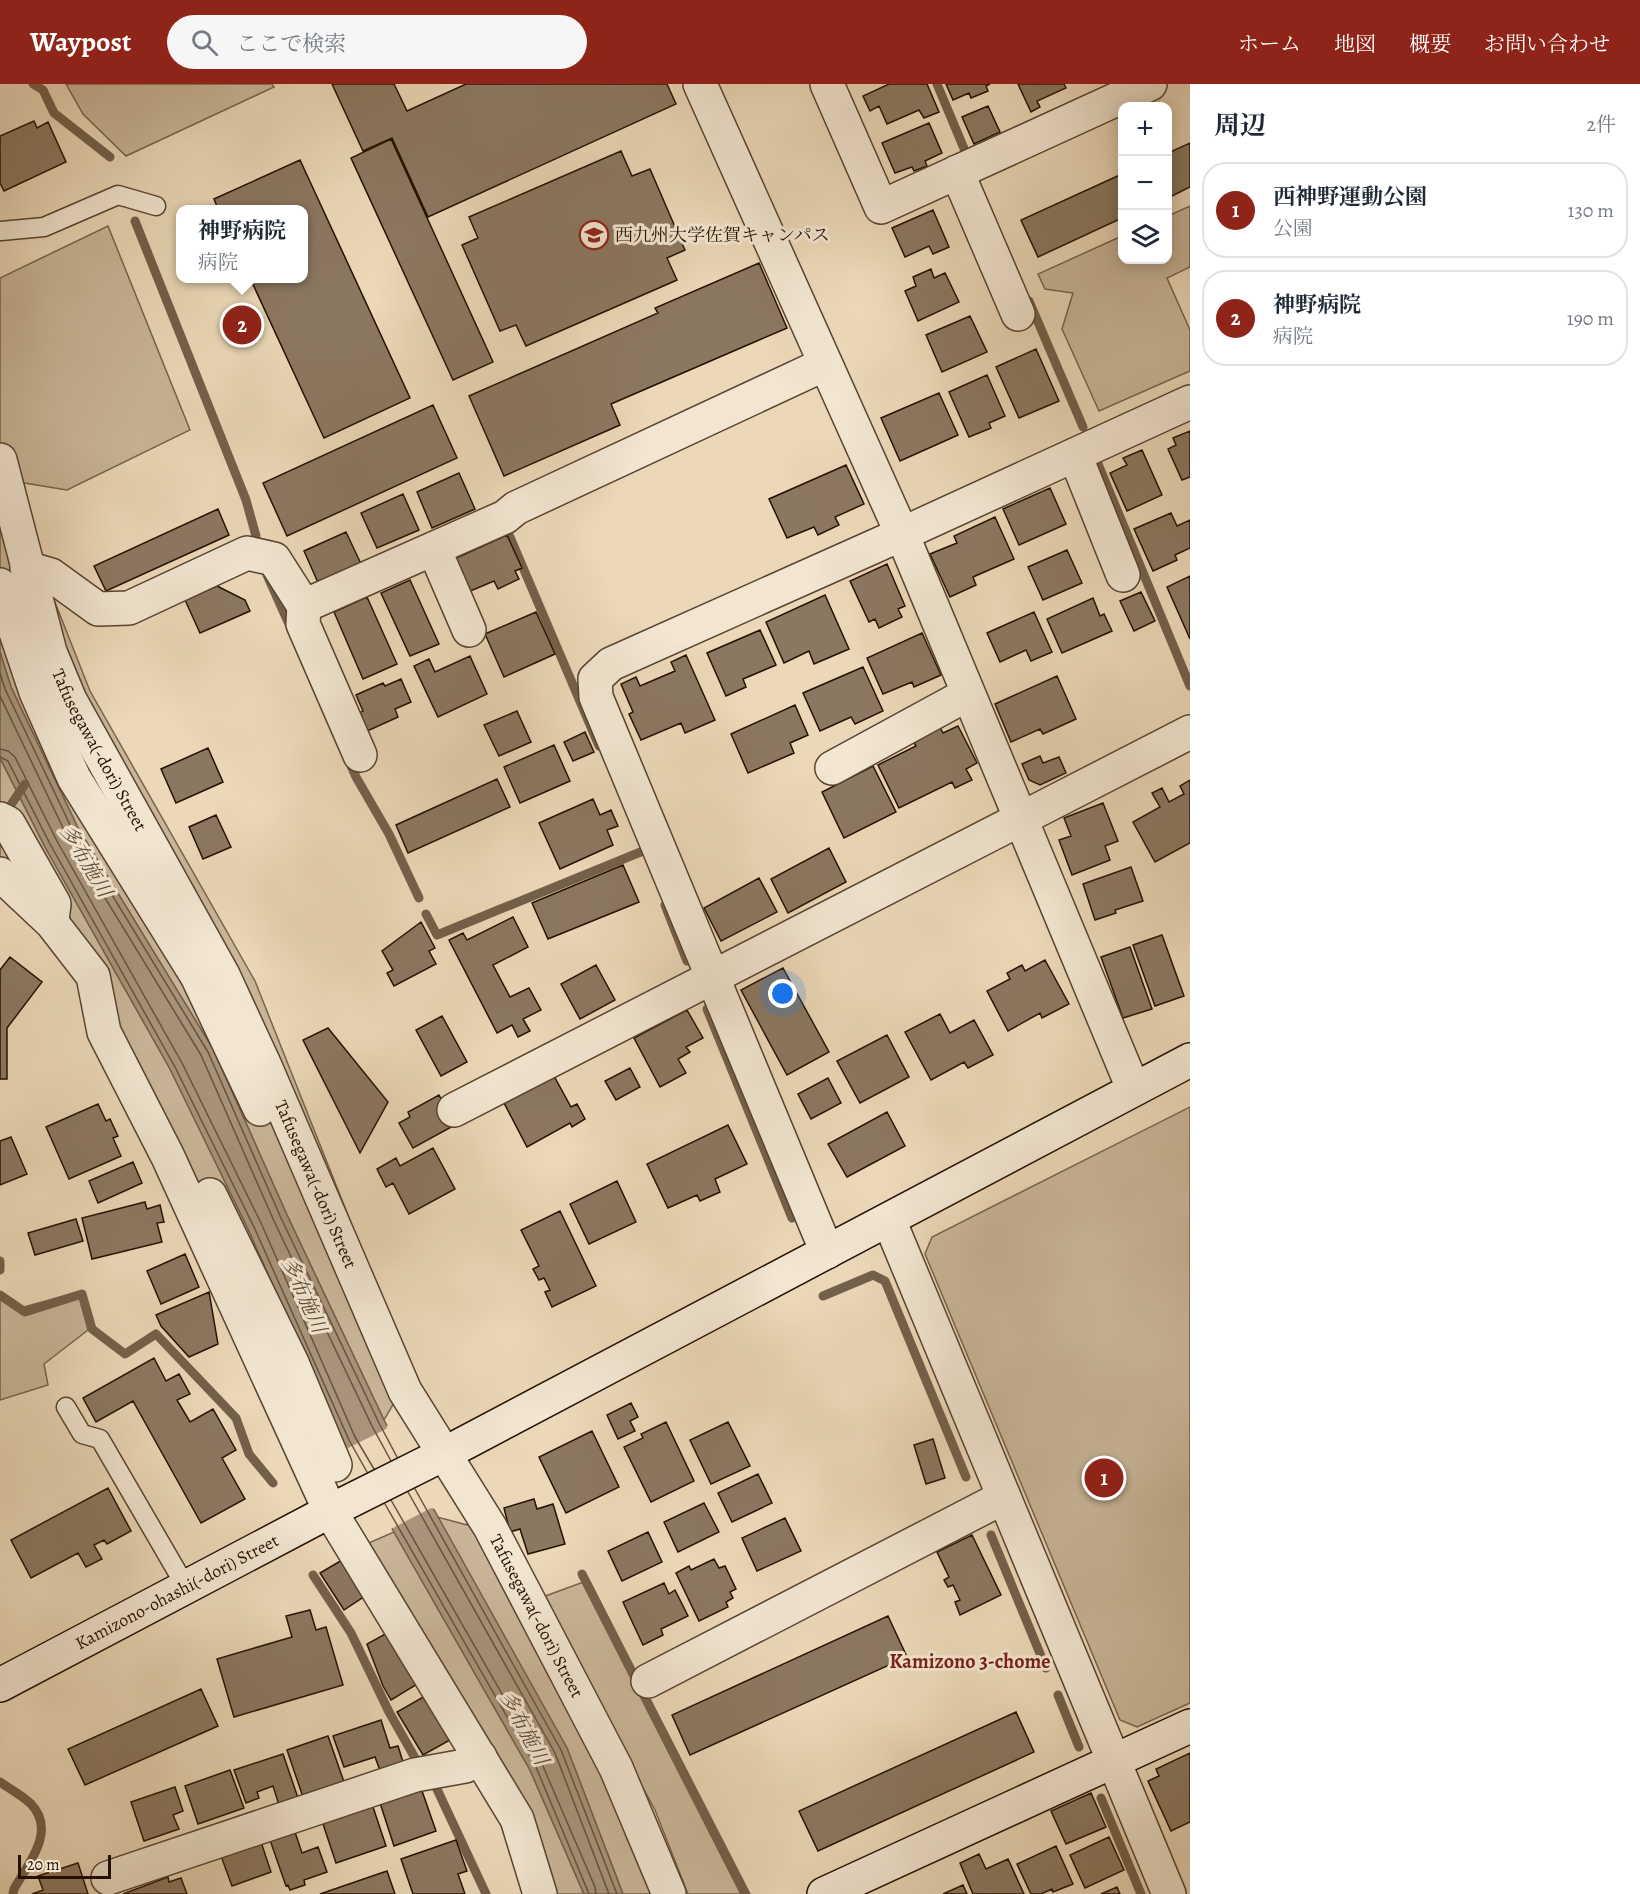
<!DOCTYPE html>
<html lang="ja">
<head>
<meta charset="utf-8">
<style>
  :root { --surface:#fff; --page:#f6f6f7; --text:#1f2937; --muted:#747a83; --line:#e0e1e3; --accent:#8f2418 }
  body { margin:0; font-family:Alegreya,"Noto Serif JP",serif; background:var(--page); color:var(--text) }
  .controls { position:absolute; right:18px; top:18px; display:grid; overflow:hidden; border-radius:12px; box-shadow:0 3px 15px #0003 }
  .controls button { width:54px; height:54px; display:grid; place-items:center; padding:0; border:0; border-bottom:2px solid var(--line); background:var(--surface); color:var(--text); font:30px sans-serif }
  .scale { position:absolute; left:18px; bottom:15px; width:93px; box-sizing:border-box; padding-left:6px; border:3px solid #241102; border-top:0; font-size:16px; line-height:21px; white-space:nowrap; color:#241102; -webkit-text-stroke:4px #f2e6d1; paint-order:stroke }
  .you { position:absolute; left:783px; top:910px; width:21px; height:21px; margin:-15px; border:4px solid #fff; border-radius:50%; background:#1a73e8; box-shadow:0 0 0 9px #1a73e833 }
  .badge { display:grid; place-items:center; width:39px; height:39px; border-radius:50%; background:var(--accent); color:#fff; font-size:20px; font-weight:700 }
  .pin { position:absolute; translate:-50% -50%; border:3px solid #fff; box-shadow:0 2px 6px #0006 }
  .popup { position:absolute; left:176px; top:121px; width:132px; height:78px; box-sizing:border-box; display:grid; place-content:center; border-radius:12px; background:var(--surface); filter:drop-shadow(0 2px 4px #0005); font-size:20px; white-space:nowrap; color:var(--muted) }
  .popup b { font-size:22px; color:var(--text) }
  .popup::after { content:''; position:absolute; left:50%; top:100%; margin-left:-12px; border:12px solid transparent; border-top-color:var(--surface) }
  .list { margin:0; padding:0; list-style:none }
  h2 { display:flex; justify-content:space-between; align-items:center; height:78px; margin:0; padding:0 24px; font-size:26px }
  h2 small { font-size:20px; font-weight:400; color:var(--muted) }
  .list li { display:grid; grid-template-columns:39px 1fr auto; gap:18px; align-items:center; box-sizing:border-box; height:96px; margin:0 12px 12px; padding:0 12px; border:2px solid var(--line); border-radius:24px }
  .list b { display:block; font-size:22px; white-space:nowrap }
  .list p { margin:0; font-size:20px; white-space:nowrap; color:var(--muted) }
  .list em { font-size:20px; font-style:normal; color:var(--muted) }
  .icon { flex:none; width:33px; height:33px; fill:none; stroke:currentColor; stroke-width:2; stroke-linecap:round; stroke-linejoin:round }
  .map { position:relative; flex:none; width:1190px; height:1810px; overflow:hidden }
  header { display:flex; align-items:center; gap:36px; box-sizing:border-box; height:84px; padding:0 30px; background:var(--accent); color:#fff }
  header strong { font-size:28px }
  nav { display:flex; gap:33px; margin-inline-start:auto; font-size:21px }
  .search { width:420px; height:54px; background:var(--page); display:flex; align-items:center; gap:15px; box-sizing:border-box; padding:0 21px; border-radius:33px; color:var(--muted); font-size:22px }
  main { display:flex }
  aside { flex:1; background:var(--surface) }
  .map>svg:first-child { display:block }
  .green { fill:#c9b699; stroke:#76644e; stroke-width:1.5 }
  .water { fill:#a7947a; stroke:#73604a; stroke-width:1.5 }
  .pier { fill:#ebd8b8 }
  .lines { fill:none; stroke-linecap:round; stroke-linejoin:round }
  .shore { stroke:#66523e; stroke-width:1.5 }
  .stream { stroke:#73604a; stroke-width:9 }
  .building { fill:#8b7861; stroke:#241102; stroke-width:1.5 }
  .lane-casing { stroke:#564330; stroke-width:21 }
  .street-casing { stroke:#564330; stroke-width:36 }
  .secondary-casing { stroke:#241102; stroke-width:36 }
  .lane { stroke:#f2e6d1; stroke-width:18 }
  .street { stroke:#f2e6d1; stroke-width:33 }
  .secondary { stroke:#f2e6d1; stroke-width:33 }
  .labels { text-anchor:middle; dominant-baseline:central; stroke-width:6; stroke-linejoin:round; paint-order:stroke }
  .poi-label { font-size:18px; fill:#241102; stroke:#f2e6d1; text-anchor:start }
  .street-label { font-size:18px; fill:#241102; stroke:#f2e6d1 }
  .water-label { font-size:20px; font-style:italic; fill:#5f4c38; stroke:#f2e6d1 }
  .neighbourhood-label { font-size:20px; font-weight:bold; fill:#7a1f14; stroke:#f2e6d1 }
</style>
</head>
<body>
<header>
<strong>Waypost</strong>
<div class="search"><svg class="icon" aria-label="search" viewBox="0 0 24 24"><circle cx="10" cy="10" r="6"/><path d="M15 15l6 6"/></svg>ここで検索</div>
<nav><a>ホーム</a><a>地図</a><a>概要</a><a>お問い合わせ</a></nav>
</header>
<main>
<div class="map">
<svg width="1190" height="1810" viewBox="0 0 1190 1810">
  <rect width="100%" height="100%" fill="#ebd8b8"/>
  <filter id="stains"><feTurbulence type="fractalNoise" baseFrequency=".00333" numOctaves="4"/><feColorMatrix values="0 0 0 0 .2 0 0 0 0 .09 0 0 0 0 .02 0 0 0 .5 -.17"/></filter>
  <radialGradient id="worn" r=".72"><stop offset=".6" stop-color="#630" stop-opacity="0"/><stop offset="1" stop-color="#630" stop-opacity=".3"/></radialGradient>
  <path class="green" d="M66 0H272L274 3 126 72 83 30Z
    M1190 122V183L1167 194 1190 246V287L1099 327 1062 245 1073 209 1045 205 1038 190 1122 152V176H1168V132Z
    M108 142 190 346 67 406 24 399 34 465 90 607 255 897 365 1174 413 1287 384 1336 287 1131 213 965 78 744 11 603 0 568V194Z
    M0 674 45 763 170 985 248 1145 343 1359 114 949 0 775Z
    M1190 1023V1619L1137 1643 1120 1636 925 1170 932 1153Z
    M78 1208 88 1246 44 1280 48 1301 0 1316V1211L24 1223Z
    M437 1433 471 1442 603 1685 656 1810H623L567 1664Z
    M394 1448 530 1686 584 1810H551L364 1461Z
    M589 1496 750 1810H688L655 1726 540 1514Z"/>
  <path class="water" d="M0 568 11 603 78 744 213 965 287 1131 384 1336 567 1664 623 1810H584L530 1686 343 1359 248 1145 170 985 45 763 0 674Z"/>
  <path class="pier" d="M389 1338 436 1425 431 1424 389 1446 344 1366 386 1345Z"/>
  <g class="lines">
    <path class="shore" d="M0 589 5 605 73 747 208 968 281 1134 379 1339 397 1373
      M0 612 66 750 201 971 274 1137 372 1342 391 1377
      M0 665 8 667 15 673 57 757 182 979 261 1139 355 1353 374 1385
      M0 673 8 677 50 760 175 983 254 1143 349 1356 367 1388
      M415 1405 561 1666 617 1810
      M408 1408 555 1669 609 1810
      M391 1416 542 1680 595 1803 596 1810
      M385 1420 536 1683 589 1810"/>
    <path class="stream" d="M33 0 43 6 54 29 110 73
      M937 0 965 67
      M135 137 246 416 256 452
      M1029 217 1083 343
      M1098 380 1190 602
      M507 446 599 662
      M267 491 292 547
      M348 675 356 693 389 750 419 814
      M4 731 25 700
      M665 821 687 877
      M426 830 437 851 643 767
      M707 925 792 1134
      M0 1177V1186
      M0 1211 25 1228 82 1210 92 1245 125 1270 156 1250 236 1334 249 1370 273 1399
      M823 1212 873 1191 885 1197 966 1393
      M991 1451 1046 1584
      M582 1490 745 1810
      M313 1491 351 1549 389 1628 419 1681
      M1058 1611 1079 1663
      M0 1698C10 1705 23 1712 31 1720 57 1747 28 1780 14 1805L13 1810
      M435 1701 486 1810
      M1101 1714 1141 1810"/>
  </g>
  <path class="building" d="M332 0H394L407 27 466 0H667L676 20 428 133 392 54 363 67Z
    M889 0H927L939 28 924 34 919 26 887 40 879 22 870 27 863 12Z
    M946 0H990L986 2 988 7 971 14 969 9 953 16Z
    M1018 0H1064L1066 4 1037 17 1040 23 1031 28Z
    M988 22 1000 48 974 60 962 33Z
    M34 37 37 44 48 38 66 78 4 107 0 99V52Z
    M929 39 942 69 925 77 927 82 914 87 912 83 895 89 882 59Z
    M391 55 493 278 453 296 351 74Z
    M1190 59V103L1168 114V69Z
    M621 67 632 92 650 85 685 166 667 174 677 196 526 262 516 241 500 247 462 161 478 154 469 133Z
    M300 76 410 314 324 354 250 194H304V125H218L214 115Z
    M1122 90V134L1038 173 1021 136Z
    M933 126 949 163 933 170 929 162 905 173 892 144Z
    M759 179 787 244 611 320 620 341 504 392 469 312 658 229 655 224Z
    M931 185 934 194 945 189 959 218 918 237 905 207 916 202 913 193Z
    M970 232 987 268 942 288 926 251Z
    M1036 265 1059 317 1019 334 996 283Z
    M987 291 1005 332 989 339 991 344 969 353 949 308Z
    M939 309 958 351 900 377 881 334Z
    M433 321 457 374 287 452 263 399Z
    M1190 347V393L1182 396 1168 365 1176 361 1173 354Z
    M1142 366 1162 411 1127 427 1110 389 1127 381 1123 374Z
    M846 381 864 420 835 433 839 441 818 451 814 443 787 454 769 415Z
    M459 389 475 425 432 444 417 408Z
    M1050 404 1066 440 1019 461 1003 425Z
    M403 410 419 446 377 464 361 429Z
    M218 425 229 451 106 507 94 482Z
    M1171 429 1177 442 1190 436V464L1175 471 1177 476 1153 487 1134 445Z
    M995 433 1014 475 973 493 976 501 950 513 930 470 957 459 954 452Z
    M346 448 363 484 320 503 304 467Z
    M507 451 522 484 515 487 519 495 498 505 494 497 468 508 454 475Z
    M1067 466 1082 499 1043 516 1028 483Z
    M887 480 905 522 898 525 902 533 879 544 875 535 869 538 850 497Z
    M1190 492V555L1167 503Z
    M410 496 439 560 410 572 381 509Z
    M217 502 245 516 250 527 200 549 185 516Z
    M1141 508 1155 537 1134 547 1120 517Z
    M825 511 849 565 814 580 809 567 784 579 766 538Z
    M367 513 397 580 363 595 334 528Z
    M1093 514 1100 532 1104 530 1112 547 1062 569 1047 535Z
    M536 528 555 570 504 593 485 550Z
    M1034 528 1052 568 1031 577 1026 566 1000 578 987 549Z
    M760 546 776 581 743 595 746 603 726 612 707 569Z
    M922 549 941 591 914 603 912 598 883 610 867 574Z
    M686 571 715 636 685 649 681 639 641 656 629 630 633 628 621 600 636 593 640 602 675 587 671 578Z
    M470 572 487 610 438 633 414 582 429 575 435 588Z
    M863 583 883 627 855 640 851 633 820 647 803 609Z
    M1057 592 1076 635 1043 650 1040 645 1011 658 995 620Z
    M401 595 411 618 395 625 398 633 365 648 357 630 363 627 356 611 383 599 385 602Z
    M795 621 808 651 790 659 794 669 748 689 731 650Z
    M517 627 531 658 499 672 484 641Z
    M958 642 977 679 966 685 972 696 955 704 952 698 899 724 878 681 916 662 913 657 940 643 943 649Z
    M585 648 594 668 573 677 564 658Z
    M554 661 570 697 520 719 504 683Z
    M208 664 223 698 176 719 161 685Z
    M1040 672 1043 679 1059 673 1066 689 1040 701 1029 696 1022 680Z
    M873 682 896 728 844 754 822 708Z
    M497 695 510 723 408 769 396 741Z
    M1190 696V759L1155 778 1133 738 1160 723 1152 709 1162 704 1169 718 1184 710 1180 702Z
    M593 715 600 731 611 726 618 742 607 746 613 761 560 785 539 739Z
    M1103 719 1118 757 1105 762 1110 776 1072 791 1059 756 1071 752 1064 734Z
    M216 731 231 763 203 775 189 743Z
    M829 764 846 798 788 829 771 795Z
    M623 781 639 818 548 855 532 819Z
    M1131 783 1143 817 1115 826 1116 829 1095 836 1083 800Z
    M759 794 777 828 721 857 704 824Z
    M513 833 528 863 493 881 510 913 529 904 541 926 523 935 530 947 518 953 512 941 497 949 449 856 463 849 467 856Z
    M421 838 435 864 429 867 436 880 394 902 387 889 393 886 382 867Z
    M1162 851 1184 912 1155 922 1133 861Z
    M1130 863 1152 925 1123 934 1101 873Z
    M10 873 42 898 7 944V995H0V886Z
    M1045 876 1069 920 1042 934 1040 929 1008 947 987 907 1010 895 1007 889 1022 881 1025 887Z
    M596 881 615 916 580 935 561 900Z
    M783 884 829 968 787 991 741 906Z
    M687 926 703 954 686 963 690 968 678 975 686 989 660 1003 634 954Z
    M940 930 950 949 974 936 993 971 968 984 964 978 931 996 905 948Z
    M442 932 467 978 441 992 416 946Z
    M328 944 388 1018 360 1069 303 956Z
    M887 951 909 993 860 1019 837 977Z
    M630 984 640 1003 616 1016 605 997Z
    M554 992 571 1023 577 1020 585 1035 572 1043 570 1039 527 1063 504 1019Z
    M828 994 841 1019 811 1035 798 1010Z
    M439 1011 455 1041 413 1064 399 1039 410 1033 408 1028Z
    M98 1020 106 1037 110 1035 118 1052 113 1054 121 1072 69 1095 46 1043Z
    M887 1028 905 1062 847 1093 828 1060Z
    M728 1041 747 1080 715 1095 720 1108 700 1117 697 1111 668 1124 647 1080Z
    M11 1053 27 1090 0 1101V1057Z
    M433 1064 455 1105 409 1130 393 1099 386 1103 377 1085 396 1074 400 1082Z
    M133 1078 142 1099 98 1119 89 1097Z
    M617 1097 636 1138 589 1160 570 1120Z
    M145 1118 147 1125 160 1121 164 1138 157 1139 162 1158 92 1175 82 1134Z
    M560 1127 596 1202 552 1223 545 1208 550 1206 544 1194 539 1196 533 1185 539 1182 521 1146Z
    M76 1135 83 1157 35 1171 28 1149Z
    M185 1170 199 1203 161 1220 147 1187Z
    M209 1208 218 1260 189 1273 161 1242 156 1231Z
    M154 1274 166 1297 179 1290 190 1310 177 1316 190 1338 213 1325 236 1366 222 1374 245 1415 201 1439 133 1317 96 1338 83 1314Z
    M631 1319 638 1333 630 1337 635 1347 618 1355 607 1331Z
    M666 1338 694 1397 651 1418 624 1363 643 1354 641 1350Z
    M728 1338 750 1382 711 1400 690 1356Z
    M592 1347 619 1403 566 1429 539 1373Z
    M933 1355 945 1394 926 1400 914 1361Z
    M758 1390 772 1419 732 1438 718 1409Z
    M108 1404 131 1447 107 1460 104 1456 94 1461 102 1475 86 1483 78 1469 31 1494 11 1456Z
    M534 1415 537 1425 553 1420 565 1460 528 1470 520 1445 510 1448 504 1424Z
    M704 1419 719 1448 678 1468 664 1438Z
    M785 1434 801 1467 757 1487 742 1454Z
    M648 1448 662 1478 622 1497 608 1467Z
    M972 1451 1001 1511 960 1531 955 1518 960 1516 953 1501 948 1503 944 1496 949 1493 937 1468Z
    M714 1475 719 1484 725 1482 736 1505 730 1508 733 1514 726 1518 728 1523 699 1537 676 1489 689 1482 691 1486Z
    M342 1476 365 1512 344 1526 320 1489Z
    M664 1499 669 1510 675 1506 688 1532 661 1545 663 1551 643 1561 623 1518Z
    M310 1526 316 1546 326 1543 343 1601 234 1633 217 1575 292 1553 286 1532Z
    M888 1532 907 1573 690 1671 672 1631Z
    M389 1548 419 1599 391 1616 383 1602 367 1560Z
    M201 1605 218 1642 85 1701 68 1665Z
    M425 1612 450 1656 423 1671 397 1628Z
    M1016 1628 1034 1668 818 1767 799 1727Z
    M381 1636 390 1664 398 1662 404 1681 381 1689 375 1673 344 1683 333 1652Z
    M328 1652 344 1698 303 1713 287 1666Z
    M1190 1669V1738L1171 1747 1148 1697 1159 1692 1156 1685Z
    M283 1670 298 1714 279 1721 273 1702 257 1708 259 1714 246 1719 234 1686Z
    M230 1686 244 1724 198 1740 185 1702Z
    M175 1703 183 1727 173 1731 179 1745 144 1757 131 1718Z
    M421 1704 436 1747 394 1762 380 1719Z
    M1091 1709 1106 1743 1066 1760 1051 1727Z
    M372 1720 386 1762 336 1779 322 1737Z
    M295 1748 302 1769 318 1763 327 1788 304 1796 305 1801 290 1806 288 1801 286 1802 270 1756Z
    M1109 1753 1124 1786 1085 1804 1070 1771Z
    M456 1756 467 1787 458 1790 465 1810H413L401 1775Z
    M261 1758 271 1788 232 1802 221 1772Z
    M1056 1762 1073 1800 1053 1808 1052 1805 1041 1810H1031L1017 1780Z
    M979 1770 986 1785 1008 1775 1024 1810H973L960 1779Z
    M78 1779 88 1810H32L43 1806 38 1792Z
    M387 1787 395 1810H320Z
    M168 1793 169 1798 181 1794 187 1810H123Z
    M963 1801 967 1810H943Z
    M1117 1803 1120 1810H1101Z"/>
  <g class="lines">
    <g class="lane-casing">
      <path id="lane" d="M1 147 44 143 118 111 156 122
        M66 1323 82 1350 100 1355 186 1503"/>
    </g>
    <g class="street-casing">
      <g id="street">
        <path d="M700 0 902 450 1133 1004"/>
        <path d="M827 0 881 123 1150 0"/>
        <path d="M957 88 1018 230"/>
        <path d="M1075 371 1123 491"/>
        <path id="s1" d="M0 376 50 568 70 616 223 891 265 982 405 1307 490 1443 616 1684 669 1810"/>
        <path d="M434 465 469 546"/>
        <path d="M27 484 51 491 98 525 129 524 247 469 274 475 304 522 505 433 516 424 825 280"/>
        <path d="M0 501 36 608 74 694 197 892 260 1025"/>
        <path d="M304 522 303 540 360 671"/>
        <path d="M832 684 968 610"/>
        <path d="M0 735 8 739 54 820 52 836"/>
        <path d="M0 790 52 839 93 892 104 948 168 1073 330 1427 517 1735 540 1810"/>
        <path d="M454 1026 1190 648"/>
        <path d="M210 1111 292 1279 335 1381"/>
        <path d="M889 1136 1169 1810"/>
        <path d="M827 1168 596 613 595 595 611 580 902 450 1190 318"/>
        <path d="M648 1597 1004 1413"/>
        <path d="M108 1794 415 1691 465 1682 480 1673"/>
      </g>
    </g>
    <g class="secondary-casing">
      <g id="secondary">
        <path id="s2" d="M0 1601 330 1427 444 1370 1190 976"/>
        <path d="M824 1810 1190 1642"/>
      </g>
    </g>
    <use href="#lane" class="lane"/>
    <use href="#street" class="street"/>
    <use href="#secondary" class="secondary"/>
  </g>
  <defs>
    <g id="university-ring" transform="scale(1.5)"><circle r="9.5" fill="#f2e6d1" stroke="#8f2418" stroke-width="1.5"/><path d="M0-5L7-2L0 1L-7-2ZM-4 1L0 2.5L4 1V4Q0 6-4 4Z" fill="#8f2418"/></g>
  </defs>
  <g fill-rule="evenodd">
    <use href="#university-ring" x="594" y="151"/>
  </g>
  <g class="labels">
    <g class="poi-label">
      <text x="615" y="151">西九州大学佐賀キャンパス</text>
    </g>
    <g class="street-label">
      <text stroke="none"><textPath href="#s1" startOffset="308">Tafusegawa(-dori) Street</textPath></text>
      <text stroke="none"><textPath href="#s1" startOffset="794">Tafusegawa(-dori) Street</textPath></text>
      <text stroke="none"><textPath href="#s2" startOffset="200">Kamizono-ohashi(-dori) Street</textPath></text>
      <text stroke="none"><textPath href="#s1" startOffset="1280">Tafusegawa(-dori) Street</textPath></text>
    </g>
    <g class="water-label">
      <text transform="translate(86 777) rotate(59)">多布施川</text>
      <text transform="translate(304 1211) rotate(66)">多布施川</text>
      <text transform="translate(524 1644) rotate(62)">多布施川</text>
    </g>
    <g class="neighbourhood-label">
      <text x="970" y="1577">Kamizono 3-chome</text>
    </g>
  </g>
  <rect width="100%" height="100%" filter="url(#stains)"/>
  <rect width="100%" height="100%" fill="url(#worn)"/>
</svg>
<div class="controls">
<button>+</button>
<button>−</button>
<button><svg class="icon" aria-label="layers" viewBox="0 0 24 24"><path d="M12 4l9 5-9 5-9-5zM3 14l9 5 9-5"/></svg></button>
</div>
<div class="scale">20 m</div>
<div class="you"></div>
<div class="pin badge" style="left:1104px;top:1394px">1</div>
<div class="pin badge" style="left:242px;top:241px">2</div>
<div class="popup"><b>神野病院</b>病院</div>
</div>
<aside>
<h2>周辺<small>2件</small></h2>
<ul class="list">
<li><span class="badge">1</span><div><b>西神野運動公園</b><p>公園</p></div><em>130 m</em></li>
<li><span class="badge">2</span><div><b>神野病院</b><p>病院</p></div><em>190 m</em></li>
</ul>
</aside>
</main>
</body>
</html>
